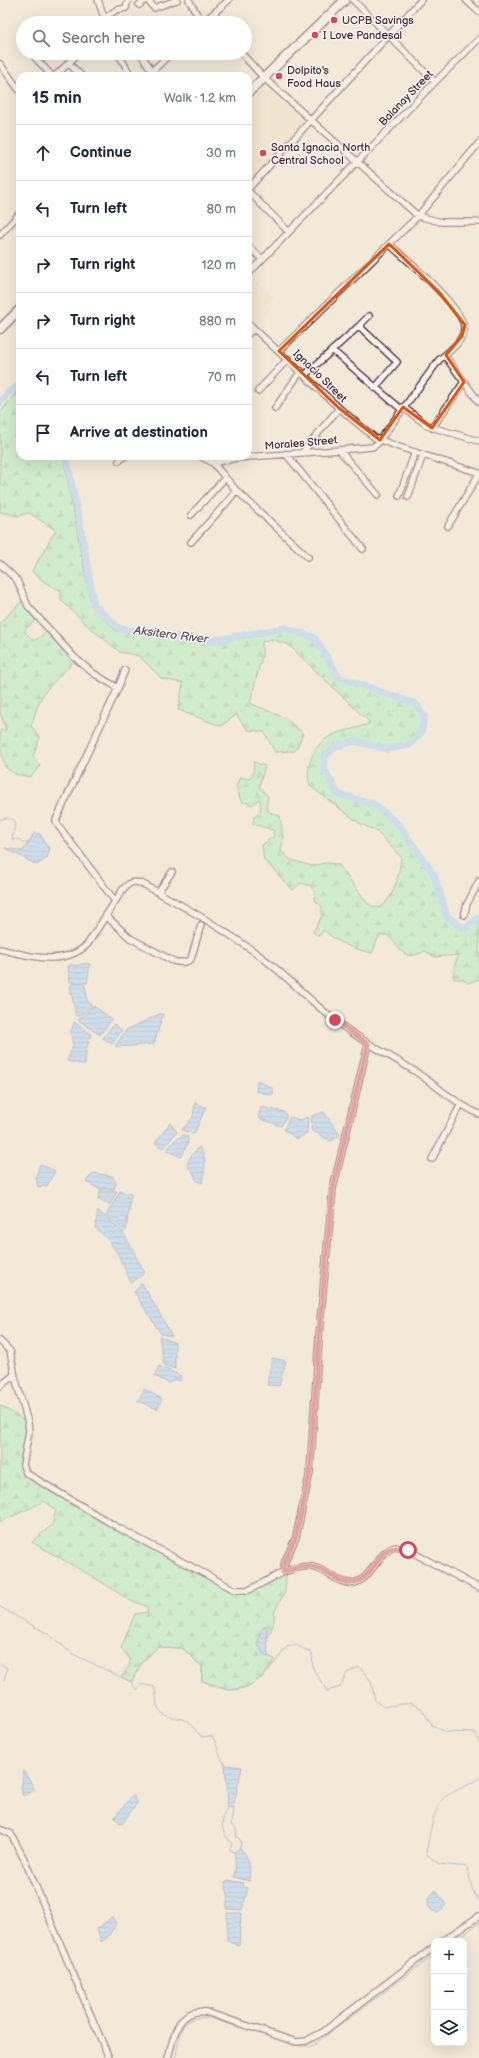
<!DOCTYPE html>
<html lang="en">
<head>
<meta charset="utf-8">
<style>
  :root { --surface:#fff; --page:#f2f2f3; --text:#1f2937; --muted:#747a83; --line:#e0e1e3 }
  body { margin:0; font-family:"Balsamiq Sans",sans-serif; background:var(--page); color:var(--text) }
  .controls { position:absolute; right:12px; bottom:12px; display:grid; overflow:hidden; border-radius:8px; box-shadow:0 4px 16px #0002 }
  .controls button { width:36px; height:36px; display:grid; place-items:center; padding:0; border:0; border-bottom:1px solid var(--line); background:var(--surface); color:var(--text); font:20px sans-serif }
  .stop { position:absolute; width:12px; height:12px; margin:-9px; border:3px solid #d1495b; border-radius:50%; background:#fff }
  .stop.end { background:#d1495b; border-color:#fff; box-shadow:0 1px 4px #0008 }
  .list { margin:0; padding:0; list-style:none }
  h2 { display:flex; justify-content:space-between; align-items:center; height:52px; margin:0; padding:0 16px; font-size:17px }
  h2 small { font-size:13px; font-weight:400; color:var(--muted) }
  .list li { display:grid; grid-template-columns:26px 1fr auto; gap:12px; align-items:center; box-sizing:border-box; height:56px; padding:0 16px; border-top:1px solid var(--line) }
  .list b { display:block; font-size:15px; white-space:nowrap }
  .list em { font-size:13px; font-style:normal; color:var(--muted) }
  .icon { flex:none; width:22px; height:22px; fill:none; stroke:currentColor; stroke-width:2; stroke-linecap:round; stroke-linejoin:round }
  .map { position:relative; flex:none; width:479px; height:2058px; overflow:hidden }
  .search { position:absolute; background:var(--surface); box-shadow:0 4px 16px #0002; left:16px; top:16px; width:236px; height:44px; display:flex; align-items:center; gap:10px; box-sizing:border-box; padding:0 14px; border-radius:22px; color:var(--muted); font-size:15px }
  .panel { position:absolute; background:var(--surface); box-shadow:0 4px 16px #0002; left:16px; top:72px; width:236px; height:388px; border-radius:12px }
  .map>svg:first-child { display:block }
  .built { fill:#efe0c6 }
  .forest { fill:url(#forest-firs); stroke:#788874 }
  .water { fill:url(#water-rules); stroke:#7f88a8 }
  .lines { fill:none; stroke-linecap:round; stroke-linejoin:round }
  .stream { stroke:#7f88a8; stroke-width:1 }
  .river { stroke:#a2cefc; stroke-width:7 }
  .minor-casing { stroke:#4a1f2b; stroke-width:8 }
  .highway-casing { stroke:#4a1f2b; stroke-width:11 }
  .minor { stroke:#f6f6f2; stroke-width:5.5 }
  .highway { stroke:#f6f6f2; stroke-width:8 }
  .route { stroke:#d1495b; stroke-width:5 }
  .marked { fill:none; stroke:#e0560e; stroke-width:3; stroke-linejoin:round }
  .poi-dot { fill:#d1495b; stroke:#f6f6f2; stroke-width:1.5 }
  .labels { text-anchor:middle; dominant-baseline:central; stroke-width:3; stroke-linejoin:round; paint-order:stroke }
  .poi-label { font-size:11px; fill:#4a1f2b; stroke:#f6f6f2; text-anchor:start }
  .street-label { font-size:11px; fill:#4a1f2b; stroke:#f6f6f2 }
  .water-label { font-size:12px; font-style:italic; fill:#604b5f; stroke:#f6f6f2 }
</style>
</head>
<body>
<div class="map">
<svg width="479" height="2058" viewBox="0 0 479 2058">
  <defs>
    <pattern id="forest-firs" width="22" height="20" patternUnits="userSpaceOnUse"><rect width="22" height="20" fill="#a7f0bd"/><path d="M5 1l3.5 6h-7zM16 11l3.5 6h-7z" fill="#91cda3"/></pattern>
    <pattern id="water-rules" width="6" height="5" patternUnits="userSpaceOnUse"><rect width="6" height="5" fill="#a2cefc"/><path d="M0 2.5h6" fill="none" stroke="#8db0d8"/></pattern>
  </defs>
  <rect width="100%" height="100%" fill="#f2e9d8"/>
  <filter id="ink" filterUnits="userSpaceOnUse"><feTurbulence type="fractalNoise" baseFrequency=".025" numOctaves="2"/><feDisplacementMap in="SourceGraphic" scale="8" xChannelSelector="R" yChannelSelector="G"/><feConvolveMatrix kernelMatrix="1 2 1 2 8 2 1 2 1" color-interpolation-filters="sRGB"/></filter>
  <g filter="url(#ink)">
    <path class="built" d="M265 81 308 121 248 186V97Z
      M248 275 274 297 267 305 271 309 254 329 248 323Z"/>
    <path class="forest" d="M17 391H20V456H63L91 605 116 631 209 644 262 635 285 628 315 638 339 677 416 704 424 717 421 733 409 745 387 749 354 741 335 747 324 758V769L338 794 374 804 399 825 434 875 447 916 465 929 479 917V979L468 983 463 979H454L453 971 458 955 435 957 425 951C401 964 401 946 387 935L379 936 372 953C354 949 337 943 324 930L319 936 313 932 322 916V907L314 899 315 893 311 886 301 883 293 890 264 860 262 845 274 836 273 830 253 824 254 816 260 811 261 803 259 799 253 805 241 801 236 786 240 777 248 779 253 774 254 762 265 766 259 786 268 797 266 808 269 812 280 816 283 836 281 851 291 860 312 866 325 863 338 864 368 904 379 908C395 898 399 874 401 857L376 831 359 823 310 786C307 775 308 769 311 759 322 729 346 734 370 723L289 645 271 639 262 642V656L250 703 287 719 303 734 295 751 275 752 264 732 248 730 236 715 221 726 178 710 183 683 162 679 139 656 120 652 87 625 61 600V590C48 586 41 580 32 571L56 530 29 513 18 516 0 512V413Z
      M24 599 38 618 24 631 34 641 49 630 75 661C66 669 43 691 39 702 35 710 35 718 31 726L40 737 33 756 40 766 30 777 15 774 5 767 0 746V730H6L0 712V623Z
      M0 1405 28 1423 23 1465 30 1476 105 1520 242 1591 286 1573 285 1592 275 1610 273 1625 267 1640V1628L261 1631 257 1645 262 1648 263 1654 275 1659C265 1675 251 1691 229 1690 221 1689 210 1684 202 1681V1666L182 1648 158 1647 142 1662 131 1682 121 1677 130 1665V1659L121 1648 135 1614 148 1612 147 1606 131 1601 100 1581 32 1542 52 1525 56 1511 45 1501 0 1522Z"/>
    <path class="water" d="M34 833 40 834 46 845 50 848 47 858 37 865 5 848 23 851Z
      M87 963 90 964 87 983 70 982 68 966 72 964 75 966Z
      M83 983 85 986 87 1000 92 1006 79 1016H76L70 986 72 984Z
      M94 1006 112 1019 100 1035 78 1020Z
      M160 1014H163L154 1044 118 1047 115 1046 126 1030Z
      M74 1022 91 1034 86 1050 85 1065 67 1061 73 1046 71 1032Z
      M114 1024 122 1030 112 1044 103 1038Z
      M257 1080 272 1088 274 1093 271 1095 256 1091Z
      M195 1103 206 1107 194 1134 182 1130 193 1117Z
      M261 1107 284 1112 287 1116 281 1126 258 1118Z
      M324 1112 340 1135 331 1141 311 1130 312 1116Z
      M290 1117 300 1120 308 1117 307 1133 297 1139 284 1130Z
      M170 1123 177 1132 163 1148 155 1143Z
      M183 1135 188 1137V1143L181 1157 167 1151 174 1141Z
      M199 1147C208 1158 205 1170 202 1183L197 1181 193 1172 187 1165 191 1156Z
      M40 1164 55 1171 47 1186 38 1187 36 1176Z
      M93 1173 112 1176 116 1183 114 1189H99L86 1182Z
      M100 1191H117L110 1205 98 1200Z
      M120 1191 131 1194 126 1231 106 1216Z
      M98 1211 123 1232 145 1273 131 1283C122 1262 113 1240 95 1228Z
      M142 1283 172 1336 161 1334 134 1292Z
      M159 1336 175 1343V1369L164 1365Z
      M272 1358 286 1361 279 1386 267 1385Z
      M159 1366 181 1376 180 1381 174 1379 169 1383 154 1376Z
      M144 1389 162 1399 157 1409 138 1401Z
      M265 1625 267 1628 268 1657 263 1654 261 1648 257 1645 261 1631Z
      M225 1765 242 1767 233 1808 226 1807 228 1800Z
      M24 1771 35 1790 23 1796 21 1788Z
      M133 1795 137 1803 122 1824 114 1818Z
      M240 1848C251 1859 250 1867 249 1881L234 1877 236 1864 234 1852Z
      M228 1880 244 1883 243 1887 248 1888 242 1910 226 1909 228 1895 225 1882Z
      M436 1890 446 1905 438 1913 433 1911 428 1906V1898Z
      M227 1913H241L239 1946 227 1941Z
      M112 1917 116 1924 107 1938 101 1942 97 1929Z"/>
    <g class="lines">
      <path class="stream" d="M0 820 6 818 13 820 15 824 12 840 18 839 23 842 29 843
        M0 1607 48 1634 73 1654 131 1682 142 1662 158 1647 182 1648 202 1666V1681L229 1690 247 1687 264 1676 287 1647 296 1645 312 1653 313 1669 327 1691 340 1687 347 1673 359 1667 371 1681 375 1700 383 1707 410 1703 421 1708 432 1725 446 1732 476 1733 479 1744
        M0 1664 7 1668 4 1680
        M131 1682 137 1690 142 1684 154 1687C158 1695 154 1703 160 1711 167 1720 180 1715 189 1723 194 1727 197 1733 202 1737L212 1736C219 1746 218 1756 225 1765
        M479 1778C469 1786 457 1789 446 1796 433 1805 429 1839 426 1854L439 1864 467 1867 473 1891 479 1901
        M228 1807C220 1819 220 1833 232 1843L230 1850 234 1852
        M233 1808 231 1825 236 1829 237 1837 241 1841 240 1848
        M454 1941 479 1923
        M175 2058C181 2037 177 2014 209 2018L300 2046H312L434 1955"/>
      <path class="river" d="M0 403 8 392 20 386
        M66 456 82 534 94 605 120 629 210 641 285 628 315 638 339 677 416 704 424 717 421 733 409 745 387 749 354 741 335 747 324 758V769L338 794 374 804 399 825 434 875 447 916 465 929 479 917"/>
      <g class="minor-casing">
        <path id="minor" d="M98 0 106 23
          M148 0 154 8 177 0
          M189 0 202 23
          M353 0 435 82
          M466 0 479 12
          M139 5 146 0
          M214 13 221 23
          M105 18 116 10 126 8 128 0
          M202 23 229 0
          M31 53 52 76
          M118 53 131 76
          M241 53 264 78 418 216 441 222H479
          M142 56 152 71
          M68 63 82 76
          M0 64 20 91
          M55 76 79 53
          M147 76 171 53
          M248 189 421 0
          M248 191 289 232
          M0 235 20 213
          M248 246 262 259
          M248 274 435 82 479 39
          M369 316 359 326 397 362 375 388
          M248 323 339 408 375 438 399 447 479 473
          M248 334 254 329
          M332 350 401 409
          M279 351 418 216 479 143
          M445 356 479 402
          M305 375 359 326
          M258 391 288 359
          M403 407 428 426 479 441
          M275 408 301 371
          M432 428 464 382
          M339 450 378 495
          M302 453 339 408
          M286 454 363 549
          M200 456 213 463 236 458 339 450 372 447 377 444 439 360C447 353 462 343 464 330 468 312 404 257 389 244
          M119 461 125 456
          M236 490 308 557
          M399 496 415 452
          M408 497 423 455
          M191 515 225 478
          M448 526 479 474
          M191 542 229 500 236 490 213 463
          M0 564 17 580 28 606 74 657 93 673 118 688 56 820 57 824 115 901
          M118 688 125 670
          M158 892 172 872
          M464 915 467 904 479 881
          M106 916 130 938 173 961C179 963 187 963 191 959L201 925
          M0 949C29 956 62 967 87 945L123 889C130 882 132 881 141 883 185 907 228 931 268 962 293 982 315 1006 341 1025 365 1043 391 1056 416 1072 437 1086 456 1104 479 1114
          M432 1159 461 1104
          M0 1341 10 1351 15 1377 28 1423 29 1431 23 1465 26 1473 117 1527 235 1590H249L283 1572 285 1561 296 1537 310 1472 320 1323 333 1188 368 1044
          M0 1386 14 1375
          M283 1572C293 1569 306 1564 316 1568 329 1572 340 1585 354 1583 372 1579 377 1552 395 1547L408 1550 479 1588
          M0 1829 11 1834 25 1861 109 2058
          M442 1941 479 1916
          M168 2058C174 2036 177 2008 206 2012L296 2042 306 2041 323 2032 434 1947"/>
      </g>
      <g class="highway-casing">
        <path id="highway" d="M248 93 345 0
          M0 329 20 309"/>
      </g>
      <use href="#minor" class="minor"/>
      <use href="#highway" class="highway"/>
    </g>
  </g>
  <g class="lines" filter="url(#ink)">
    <path class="route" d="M335 1020 368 1044 333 1188 320 1323 310 1472 296 1536 285 1561 283 1572C293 1569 305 1564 316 1568 329 1571 341 1586 355 1582 379 1575 376 1539 408 1550"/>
  </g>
  <path d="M0 0H479V2058H0ZM389 244 438 291 465 325 462 336 446 355 464 382 432 428 403 407 380 440 339 408 279 351Z" fill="#f2e9d8" fill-opacity=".55" fill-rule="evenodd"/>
  <path class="marked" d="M389 244 438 291 465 325 462 336 446 355 464 382 432 428 403 407 380 440 339 408 279 351Z"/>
  <g class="poi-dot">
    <circle cx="334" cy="20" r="4"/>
    <circle cx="315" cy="35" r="4"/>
    <circle cx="279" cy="76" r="4"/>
    <circle cx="263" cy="153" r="4"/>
  </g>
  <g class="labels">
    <g class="poi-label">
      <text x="342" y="20">UCPB Savings</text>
      <text x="323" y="35">I Love Pandesal</text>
      <text x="287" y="70">Dolpito's<tspan x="287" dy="13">Food Haus</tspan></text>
      <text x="271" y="147">Santa Ignacia North<tspan x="271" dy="13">Central School</tspan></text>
    </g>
    <g class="street-label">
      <text transform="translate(406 98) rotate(-46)">Balanay Street</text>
      <text transform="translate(320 376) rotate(44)">Ignacio Street</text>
      <text transform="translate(301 443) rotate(-5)">Morales Street</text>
    </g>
    <g class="water-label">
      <text transform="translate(171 635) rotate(7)">Aksitero River</text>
    </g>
  </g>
</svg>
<div class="controls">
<button>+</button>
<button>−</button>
<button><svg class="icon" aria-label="layers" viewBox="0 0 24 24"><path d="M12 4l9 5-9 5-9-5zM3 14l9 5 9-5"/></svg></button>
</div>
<div class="stop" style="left:408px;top:1550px"></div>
<div class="stop end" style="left:335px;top:1020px"></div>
<div class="search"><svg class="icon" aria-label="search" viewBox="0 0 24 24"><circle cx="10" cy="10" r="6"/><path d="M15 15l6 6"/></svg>Search here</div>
<section class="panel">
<h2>15 min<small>Walk · 1.2 km</small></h2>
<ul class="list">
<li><svg class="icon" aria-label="ahead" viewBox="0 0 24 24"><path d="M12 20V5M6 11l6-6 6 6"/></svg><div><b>Continue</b></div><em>30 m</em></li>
<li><svg class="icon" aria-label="left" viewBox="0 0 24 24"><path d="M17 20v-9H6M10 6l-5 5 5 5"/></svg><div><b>Turn left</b></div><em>80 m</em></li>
<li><svg class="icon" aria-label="right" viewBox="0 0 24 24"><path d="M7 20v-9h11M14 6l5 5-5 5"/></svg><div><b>Turn right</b></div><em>120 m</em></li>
<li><svg class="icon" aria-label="right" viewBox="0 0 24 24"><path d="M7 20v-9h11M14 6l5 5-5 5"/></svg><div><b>Turn right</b></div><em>880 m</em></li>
<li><svg class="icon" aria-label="left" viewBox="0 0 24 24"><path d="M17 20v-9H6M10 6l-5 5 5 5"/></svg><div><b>Turn left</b></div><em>70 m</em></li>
<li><svg class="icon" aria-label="arrive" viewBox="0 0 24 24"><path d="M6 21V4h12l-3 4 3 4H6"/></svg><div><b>Arrive at destination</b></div></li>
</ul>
</section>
</div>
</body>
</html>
